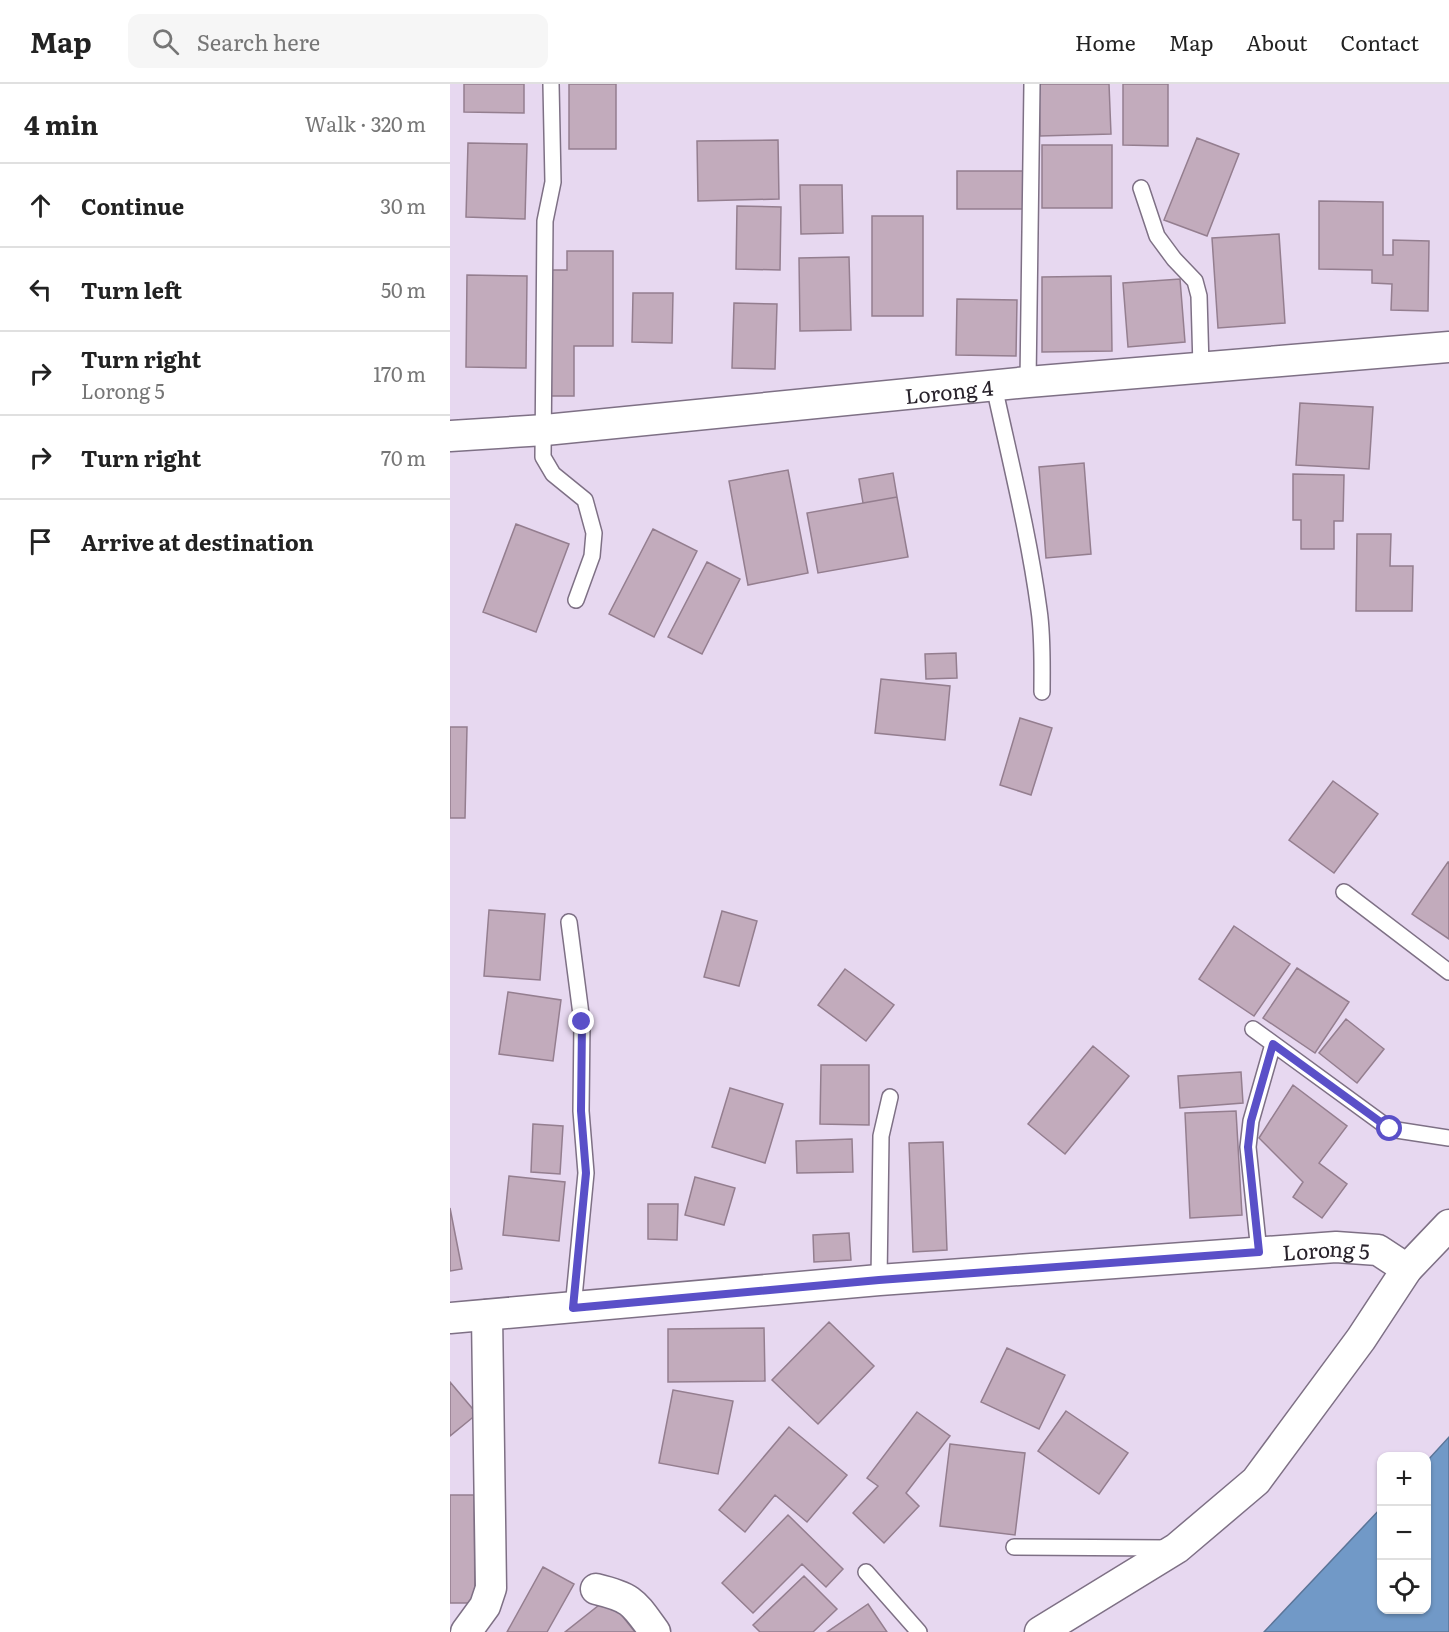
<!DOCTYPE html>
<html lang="en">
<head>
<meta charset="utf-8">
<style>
  :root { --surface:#fff; --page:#f6f6f6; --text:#222; --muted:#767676; --line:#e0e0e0 }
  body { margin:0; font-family:Literata,serif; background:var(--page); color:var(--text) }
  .controls { position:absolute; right:18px; bottom:18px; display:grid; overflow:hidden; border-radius:12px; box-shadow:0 2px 4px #0004 }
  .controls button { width:54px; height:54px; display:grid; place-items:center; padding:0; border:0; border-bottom:2px solid var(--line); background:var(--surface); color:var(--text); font:30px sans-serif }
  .stop { position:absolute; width:18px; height:18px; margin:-14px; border:4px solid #5a50c8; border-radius:50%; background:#fff }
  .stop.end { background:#5a50c8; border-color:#fff; box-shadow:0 2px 6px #0008 }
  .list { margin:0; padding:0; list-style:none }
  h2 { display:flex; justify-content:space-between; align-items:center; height:78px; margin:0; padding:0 24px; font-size:26px }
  h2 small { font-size:20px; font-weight:400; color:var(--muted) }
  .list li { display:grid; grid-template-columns:39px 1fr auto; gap:18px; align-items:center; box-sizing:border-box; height:84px; padding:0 24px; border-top:2px solid var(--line) }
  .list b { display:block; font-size:22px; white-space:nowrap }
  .list p { margin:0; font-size:20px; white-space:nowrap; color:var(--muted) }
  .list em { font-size:20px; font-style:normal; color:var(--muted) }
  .icon { flex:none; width:33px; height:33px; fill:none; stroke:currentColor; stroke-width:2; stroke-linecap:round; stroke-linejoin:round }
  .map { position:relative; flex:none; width:999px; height:1548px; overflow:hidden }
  header { display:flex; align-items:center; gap:36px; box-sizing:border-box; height:84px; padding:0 30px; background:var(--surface); border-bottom:2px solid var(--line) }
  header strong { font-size:28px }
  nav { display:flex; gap:33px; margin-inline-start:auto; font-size:21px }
  .search { width:420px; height:54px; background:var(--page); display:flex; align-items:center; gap:15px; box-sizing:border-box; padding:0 21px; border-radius:12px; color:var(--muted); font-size:22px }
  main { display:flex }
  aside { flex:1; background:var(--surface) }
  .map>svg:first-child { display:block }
  .water { fill:#7199c7; stroke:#5b7598; stroke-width:1.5 }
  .building { fill:#c2abbc; stroke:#947e8f; stroke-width:1.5 }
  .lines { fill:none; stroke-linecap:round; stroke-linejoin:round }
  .service-casing { stroke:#7e7085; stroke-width:18 }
  .minor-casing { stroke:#7e7085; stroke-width:33 }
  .service { stroke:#fff; stroke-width:15 }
  .minor { stroke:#fff; stroke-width:30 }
  .route { stroke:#5a50c8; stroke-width:8 }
  .labels { text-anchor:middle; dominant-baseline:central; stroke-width:4.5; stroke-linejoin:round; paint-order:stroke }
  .street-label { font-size:21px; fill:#28222b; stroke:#e7d8f0 }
</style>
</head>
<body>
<header>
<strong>Map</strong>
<div class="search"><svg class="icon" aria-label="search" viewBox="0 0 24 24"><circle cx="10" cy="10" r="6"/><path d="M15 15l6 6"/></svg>Search here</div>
<nav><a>Home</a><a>Map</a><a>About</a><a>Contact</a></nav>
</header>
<main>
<aside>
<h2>4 min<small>Walk · 320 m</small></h2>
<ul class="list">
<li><svg class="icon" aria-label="ahead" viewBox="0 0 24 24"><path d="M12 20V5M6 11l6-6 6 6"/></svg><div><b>Continue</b></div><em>30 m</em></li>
<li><svg class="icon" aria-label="left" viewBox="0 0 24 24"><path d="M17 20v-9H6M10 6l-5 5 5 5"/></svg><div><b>Turn left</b></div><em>50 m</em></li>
<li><svg class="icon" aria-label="right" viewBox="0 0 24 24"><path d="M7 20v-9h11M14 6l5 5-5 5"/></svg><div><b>Turn right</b><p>Lorong 5</p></div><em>170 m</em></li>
<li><svg class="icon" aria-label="right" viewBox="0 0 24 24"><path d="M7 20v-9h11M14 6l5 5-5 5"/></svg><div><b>Turn right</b></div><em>70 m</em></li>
<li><svg class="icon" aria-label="arrive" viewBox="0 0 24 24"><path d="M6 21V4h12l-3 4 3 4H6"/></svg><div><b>Arrive at destination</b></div></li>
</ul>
</aside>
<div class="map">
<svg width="999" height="1548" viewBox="0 0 999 1548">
  <rect width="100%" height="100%" fill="#e7d8f0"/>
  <path class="water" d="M999 1353V1548H814L931 1424 932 1526H976L977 1377Z"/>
  <path class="building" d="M14 0H74V29L14 28Z
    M119 0H166V65H119Z
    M589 0H659L661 50 590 52Z
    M673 0H718V62L673 61Z
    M747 54 789 70 757 152 714 136Z
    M328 56 329 115 248 117 247 57Z
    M18 59 77 60 75 135 16 133Z
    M592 61H662V124H592Z
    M507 87H574V125H507Z
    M350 101H392L393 149 351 150Z
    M869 117 933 118V171H943V156L979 157 978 227 941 226 942 200 922 199V186L869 185Z
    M287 122 331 123 330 186 286 185Z
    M422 132H473V232H422Z
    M829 150 835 239 768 244 762 154Z
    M117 167H163V262H124V312H101V186H117Z
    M399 173 401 246 350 247 349 174Z
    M17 191 77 192 76 284 16 283Z
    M661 192 662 267 592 268V193Z
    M730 195 735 258 678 263 673 199Z
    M183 209H223L222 259 182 258Z
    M507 215 567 216 566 272 506 271Z
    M284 219 327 220 325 285 282 284Z
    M850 319 923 323 919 385 846 381Z
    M634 379 641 470 596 474 589 383Z
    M338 386 358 489 298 501 279 397Z
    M443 389 447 413 413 419 409 395Z
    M843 390 894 391 893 437H884V465H851V436H843Z
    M447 413 458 473 368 489 357 429Z
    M66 440 119 460 86 548 33 528Z
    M203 445 247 467 204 553 159 530Z
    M907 450H941L940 482H963L962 527H906Z
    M257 478 290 495 252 570 218 553Z
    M506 569 507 594 476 595 475 570Z
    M431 595 500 602 495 656 425 649Z
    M570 634 602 644 581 711 550 701Z
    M0 643H17L15 734H0Z
    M883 697 928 730 884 789 839 756Z
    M998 778H999V855L962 830Z
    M39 826 95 830 90 896 34 892Z
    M272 827 307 837 289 902 254 893Z
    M784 842 840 880 804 932 749 895Z
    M847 884 899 918 865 969 813 934Z
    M395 885 444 921 416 957 368 921Z
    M58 908 111 916 103 977 49 970Z
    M896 935 934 965 907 999 869 969Z
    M643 962 679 992 615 1070 578 1040Z
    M371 981H419V1041L370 1040Z
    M791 988 793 1019 730 1024 728 992Z
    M843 1001 897 1042 869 1079 897 1100 872 1134 843 1113 853 1098 809 1054Z
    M280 1004 333 1020 315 1079 262 1063Z
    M786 1027 792 1131 740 1134 735 1029Z
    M83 1040 113 1042 110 1090 81 1088Z
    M402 1055 403 1088 347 1089 346 1057Z
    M493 1058 497 1166 463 1168 459 1059Z
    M59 1092 115 1098 109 1157 53 1151Z
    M245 1093 285 1104 274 1141 235 1131Z
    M198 1120H228L227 1156 198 1155Z
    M0 1124 12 1185 0 1187Z
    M399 1149 401 1176 364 1178 363 1151Z
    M379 1238 424 1282 368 1340 322 1296Z
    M314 1244 315 1297 218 1298V1245Z
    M557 1264 615 1291 589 1345 531 1318Z
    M0 1298 27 1330 0 1352Z
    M223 1306 283 1317 268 1390 209 1379Z
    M616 1327 678 1369 649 1410 588 1367Z
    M467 1328 500 1352 456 1409 469 1422 434 1459 403 1429 428 1402 417 1394Z
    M339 1343 397 1391 357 1438 325 1411 295 1448 269 1426Z
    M500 1360 575 1369 565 1451 490 1442Z
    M0 1411H24L25 1519H0Z
    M338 1431 393 1485 376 1503 352 1480 303 1529 272 1499Z
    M93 1483 124 1500 97 1548H57Z
    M354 1492 387 1525 363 1548H310L303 1541Z
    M158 1514 185 1548H115Z
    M418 1520 437 1548H377Z"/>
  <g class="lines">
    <g class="service-casing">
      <path id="service" d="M101 0 103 98 95 137 93 373 103 390 135 416 144 449 142 472 126 516
        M691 104 707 152 724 175 745 197 749 212 751 283
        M578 298 582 0
        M544 302C560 376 579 451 589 526 593 553 592 581 592 608
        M894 808 999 888
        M119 838 132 938 131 1027 136 1089 123 1224
        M803 945 940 1045 999 1054
        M809 1168 798 1063 801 1037 823 960
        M429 1196 431 1052 440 1013
        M564 1463 718 1464
        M416 1488 469 1548"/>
    </g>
    <g class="minor-casing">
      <g id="minor">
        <path id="s1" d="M0 352 95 346 578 298 999 263"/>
        <path id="s2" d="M0 1234 429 1196 886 1163 928 1166 957 1185"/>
        <path d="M146 1505C183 1514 183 1518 205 1548"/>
        <path d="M16 1548 35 1522 41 1504 37 1231"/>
        <path d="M590 1548 727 1464 806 1397 911 1255 957 1185 999 1141"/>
      </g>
    </g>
    <use href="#service" class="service"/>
    <use href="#minor" class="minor"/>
  </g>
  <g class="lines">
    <path class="route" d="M132 938 131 1027 136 1089 123 1224 429 1196 809 1168 798 1063 801 1037 823 960 940 1045"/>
  </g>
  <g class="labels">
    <g class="street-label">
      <text stroke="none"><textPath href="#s1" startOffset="501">Lorong 4</textPath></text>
      <text stroke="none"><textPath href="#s2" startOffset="879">Lorong 5</textPath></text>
    </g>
  </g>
</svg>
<div class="controls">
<button>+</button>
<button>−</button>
<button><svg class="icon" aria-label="locate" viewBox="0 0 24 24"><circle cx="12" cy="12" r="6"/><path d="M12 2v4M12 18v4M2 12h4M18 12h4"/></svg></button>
</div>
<div class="stop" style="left:940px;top:1045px"></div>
<div class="stop end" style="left:132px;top:938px"></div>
</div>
</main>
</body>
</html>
